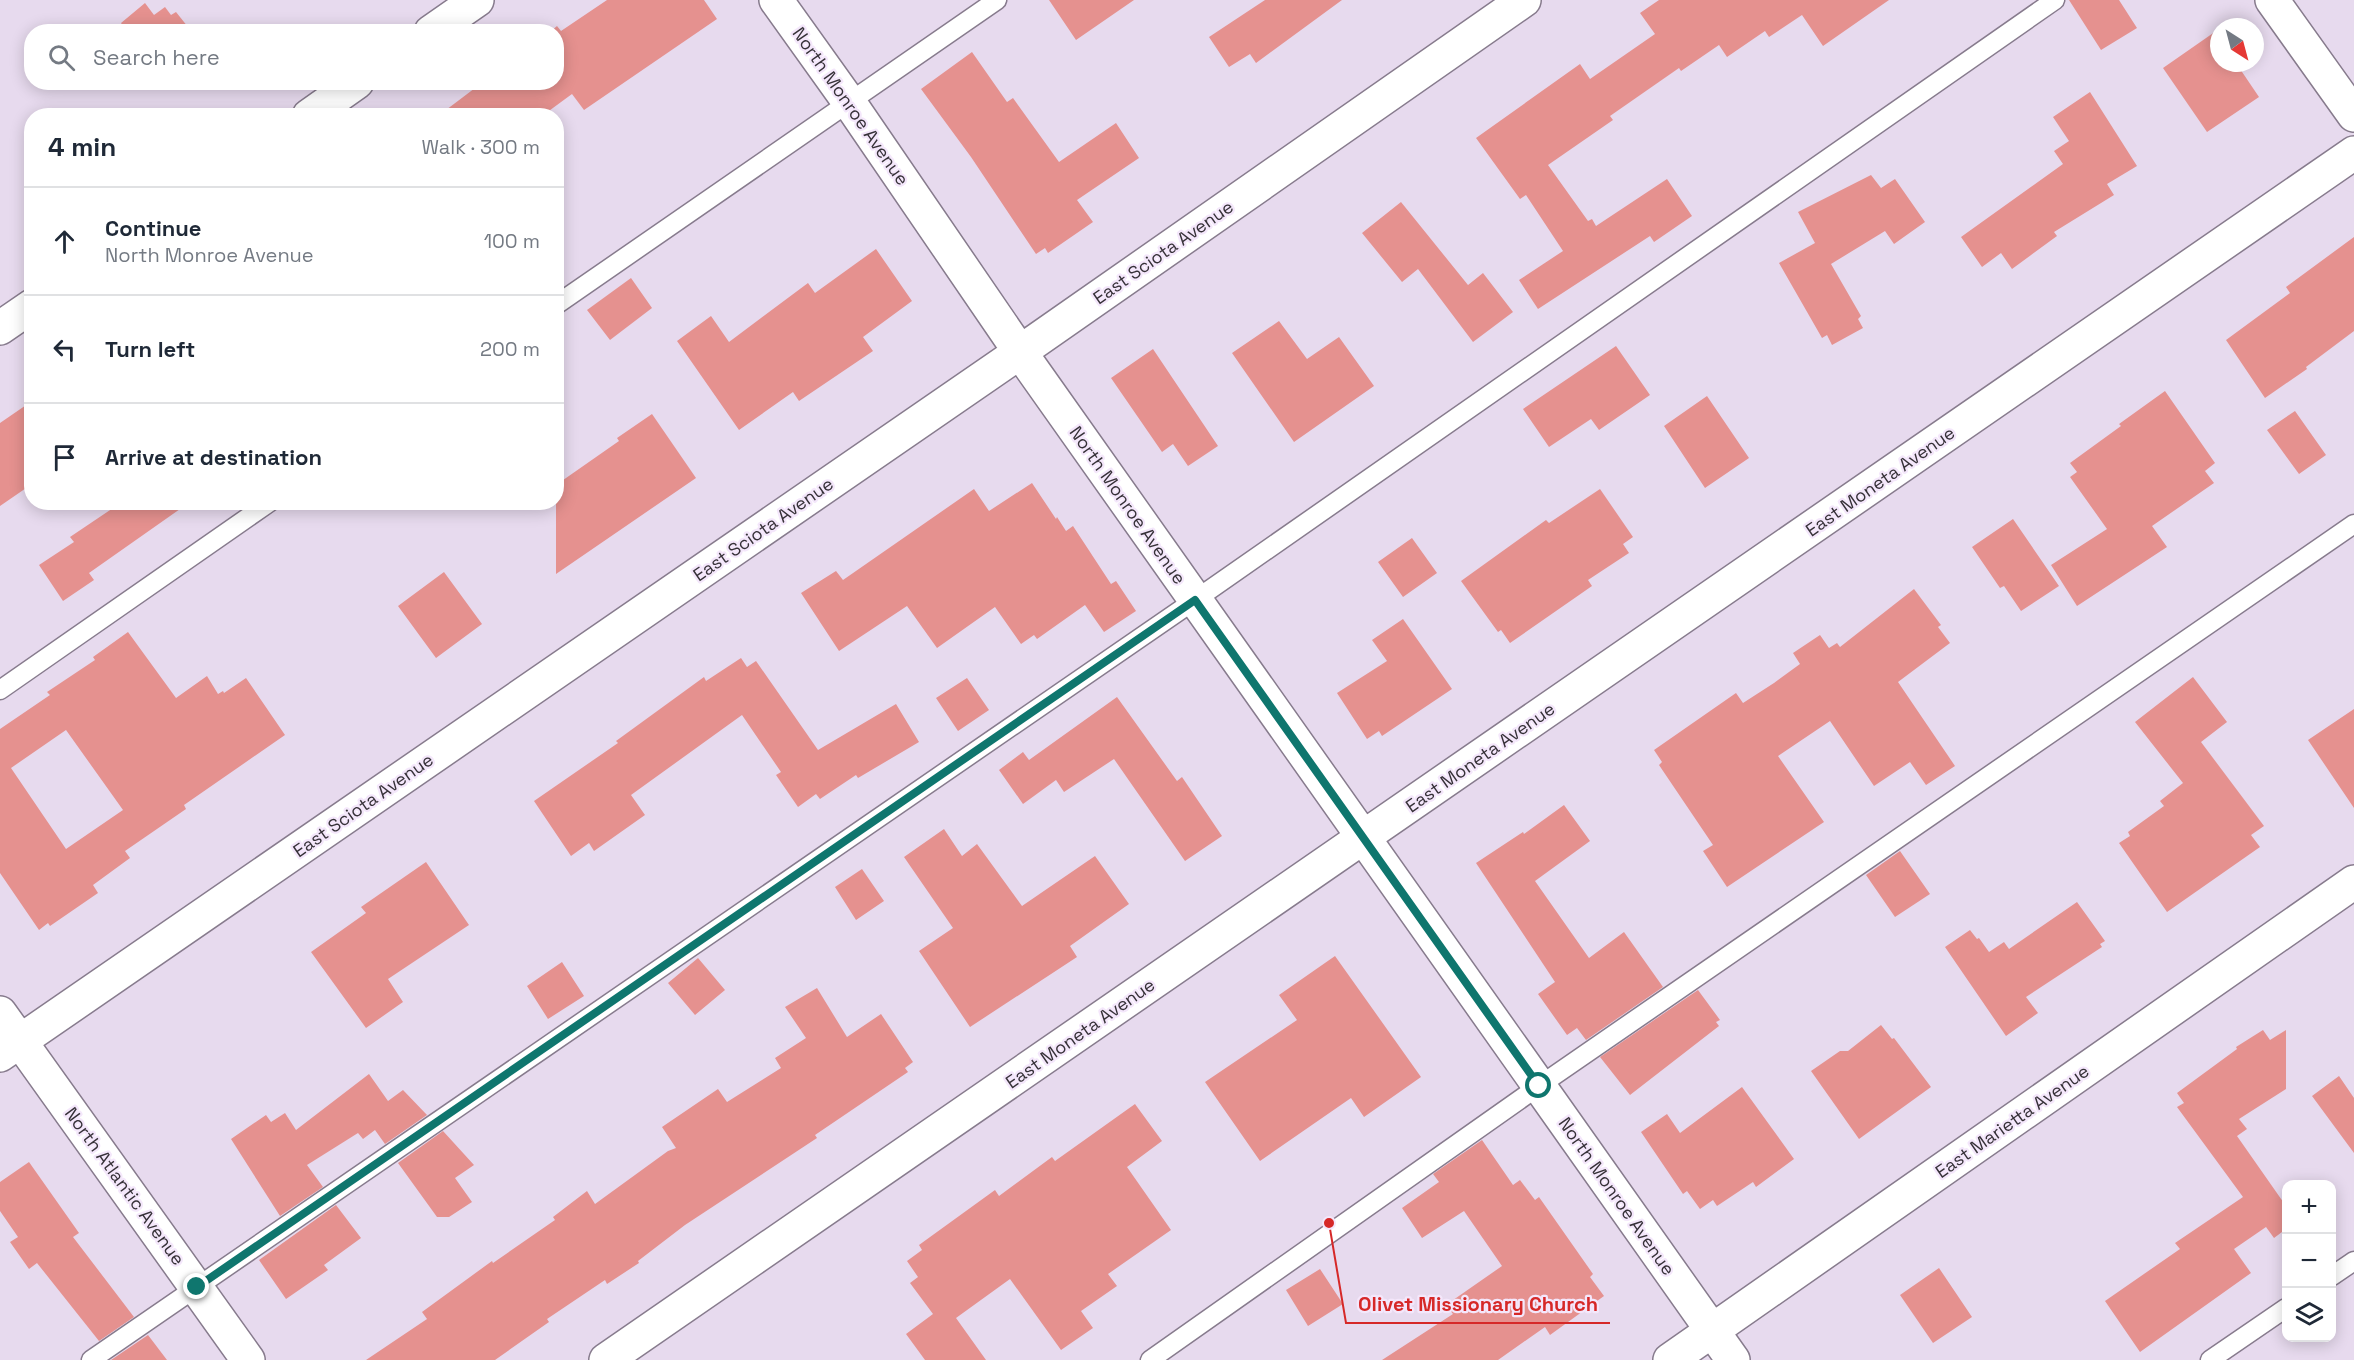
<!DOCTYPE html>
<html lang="en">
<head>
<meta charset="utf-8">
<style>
  :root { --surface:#fff; --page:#f6f6f7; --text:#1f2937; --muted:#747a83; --line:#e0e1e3 }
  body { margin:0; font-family:"Space Grotesk",sans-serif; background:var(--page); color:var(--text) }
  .controls { position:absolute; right:18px; bottom:18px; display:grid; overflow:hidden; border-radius:12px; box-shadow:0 3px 15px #0003 }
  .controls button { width:54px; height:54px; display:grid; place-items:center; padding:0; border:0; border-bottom:2px solid var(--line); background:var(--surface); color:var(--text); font:30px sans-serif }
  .compass { position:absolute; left:2210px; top:18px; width:54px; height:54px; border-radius:50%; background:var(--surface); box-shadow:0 3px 15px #0003; rotate:144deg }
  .stop { position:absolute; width:18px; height:18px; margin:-14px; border:4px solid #0f766e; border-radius:50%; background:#fff }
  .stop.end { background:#0f766e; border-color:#fff; box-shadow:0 2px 6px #0008 }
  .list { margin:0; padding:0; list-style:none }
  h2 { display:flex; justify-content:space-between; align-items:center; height:78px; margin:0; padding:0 24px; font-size:26px }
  h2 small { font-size:20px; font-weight:400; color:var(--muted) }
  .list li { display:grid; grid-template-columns:39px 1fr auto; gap:18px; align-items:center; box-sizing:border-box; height:108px; padding:0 24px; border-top:2px solid var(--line) }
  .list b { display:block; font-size:22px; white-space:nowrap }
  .list p { margin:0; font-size:20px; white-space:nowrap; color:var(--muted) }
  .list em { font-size:20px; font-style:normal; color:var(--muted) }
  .icon { flex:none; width:33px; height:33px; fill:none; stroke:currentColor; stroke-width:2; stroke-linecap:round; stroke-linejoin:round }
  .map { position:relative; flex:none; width:2354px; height:1360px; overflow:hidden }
  .search { position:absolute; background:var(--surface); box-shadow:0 3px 15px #0003; left:24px; top:24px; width:540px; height:66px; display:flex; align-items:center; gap:15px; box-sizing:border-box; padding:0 21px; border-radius:24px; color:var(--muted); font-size:22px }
  .panel { position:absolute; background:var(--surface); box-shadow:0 3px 15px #0003; left:24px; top:108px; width:540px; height:402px; border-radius:24px }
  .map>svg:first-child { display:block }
  .building { fill:#e5918f; fill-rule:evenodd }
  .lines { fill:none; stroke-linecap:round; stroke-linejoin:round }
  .lane-casing { stroke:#877b8d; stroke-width:21 }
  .street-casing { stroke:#877b8d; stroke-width:36 }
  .secondary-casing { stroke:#877b8d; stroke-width:36 }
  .lane { stroke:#fff; stroke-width:18 }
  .street { stroke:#fff; stroke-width:33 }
  .secondary { stroke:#fff; stroke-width:33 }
  .route { stroke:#0f766e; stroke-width:8 }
  .labels { text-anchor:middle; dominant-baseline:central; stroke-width:4.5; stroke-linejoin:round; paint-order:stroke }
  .street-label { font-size:18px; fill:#363138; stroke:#f4e7fb }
  .leader { fill:none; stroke:#d62828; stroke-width:2 }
  .callout-dot { fill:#d62828; stroke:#f4e7fb; stroke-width:2 }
  .callout-label { font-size:20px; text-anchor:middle; font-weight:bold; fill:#d62828; stroke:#f4e7fb; stroke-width:4.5; stroke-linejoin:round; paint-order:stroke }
</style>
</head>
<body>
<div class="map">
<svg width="2354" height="1360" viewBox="0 0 2354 1360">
  <rect width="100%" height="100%" fill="#e7daee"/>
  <path class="building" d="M607 0H704L717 19 584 110 572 94 542 116H438L483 82H556V32H550L557 26 561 31Z
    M1049 0H1134L1076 40Z
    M1265 0H1342L1256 63 1250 54 1229 67 1209 37Z
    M1659 0H1889L1823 46 1802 15 1769 37 1765 31 1727 57 1719 45 1681 71 1679 68 1610 116 1613 120 1548 165 1588 221 1592 219 1596 226 1667 179 1692 216 1654 242 1650 236 1538 309 1519 280 1563 251 1526 195 1520 199 1476 138 1580 64 1590 79 1655 34 1640 13Z
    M2069 0H2119L2137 28 2101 50Z
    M145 3 154 15 165 7 171 15 176 12 192 32H127L121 23Z
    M2219 29V63H2236L2259 97 2207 132 2163 68Z
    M972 52 1007 102 1013 98 1059 162 1116 123 1139 158 1077 200 1093 222 1048 253 1045 248 1036 254 971 157 921 89Z
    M2090 92 2137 166 2107 184 2114 195 2054 232 2057 236 2012 269 2001 253 1982 267 1961 237 2063 164 2054 151 2069 141 2053 117Z
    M1871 175 1881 188 1895 179 1925 222 1894 244 1885 231 1831 264 1861 316 1858 319 1863 328 1832 345 1827 335 1822 338 1779 263 1815 243 1798 212Z
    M1401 202 1468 285 1483 273 1513 312 1473 342 1418 269 1402 282 1362 233Z
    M2354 237V331L2306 367 2307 369 2265 398 2226 340 2290 293 2286 287Z
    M876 249 912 301 863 337 873 351 799 401 793 392 739 430 677 341 711 316 729 342 808 283 815 293Z
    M631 278 652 308 610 340 587 310Z
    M1279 321 1307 359 1339 337 1374 386 1294 442 1232 353Z
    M1616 346 1650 395 1599 430 1591 419 1549 447 1523 409Z
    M1153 349 1218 446 1188 466 1173 444 1162 452 1111 378Z
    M2165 391 2215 463 2205 471 2214 483 2152 526 2167 547 2077 606 2051 565 2107 529 2070 477 2077 472 2070 463 2121 426 2119 424Z
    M1707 396 1749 458 1705 488 1664 426Z
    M32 401V484L0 506V423Z
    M2295 411 2326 455 2299 474 2267 430Z
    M652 414 696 478 556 574V485L619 441 617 438Z
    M1032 483 1056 519 1057 517 1066 531 1073 526 1111 584 1116 581 1136 611 1104 632 1085 605 1037 639 1034 635 1021 644 995 607 937 648 907 606 839 651 801 593 836 571 843 580 974 489 989 511Z
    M1600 489 1633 537 1623 544 1629 553 1588 580 1592 586 1510 643 1501 630 1498 632 1461 581 1546 520 1549 523Z
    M122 502H190L89 573 94 580 63 601 39 565 74 542 70 537Z
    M2013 519 2059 586 2021 611 2004 586 2000 588 1972 547Z
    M1412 538 1437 573 1403 597 1378 562Z
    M444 572 482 624 436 658 398 606Z
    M1914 589 1941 625 1938 627 1950 643 1898 682 1955 766 1926 785 1910 762 1874 786 1830 721 1778 756 1824 822 1727 887 1703 851 1713 845 1659 765 1662 762 1654 750 1736 693 1743 703 1774 683 1800 664 1793 653 1820 635 1829 648 1837 643 1840 647Z
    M1403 619 1452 689 1382 736 1379 731 1367 739 1337 693 1387 661 1372 640Z
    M128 632 176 698 207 676 218 694 223 691 224 693 246 678 285 735 184 805 186 809 125 851 130 858 93 885 98 893 50 926 48 923 39 930 0 873V729L50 695 47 692 95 660 93 657ZM66 730 123 810 66 849 11 768Z
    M741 658 747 667 756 661 818 750 896 704 919 742 858 778 856 775 820 799 816 794 798 807 776 775 781 772 742 715 631 795 645 815 594 851 589 843 571 856 534 801 618 743 616 741 704 677 706 681Z
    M2193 677 2227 722 2201 742 2264 826 2251 835 2260 847 2167 912 2119 843 2130 836 2128 832 2164 806 2160 801 2183 783 2135 722Z
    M967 678 989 710 958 731 936 698Z
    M1117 697 1177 781 1182 777 1222 836 1185 861 1114 759 1064 792 1056 780 1023 804 999 770 1023 752 1029 760Z
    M2354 709V808L2308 740Z
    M1564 805 1590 841 1535 881 1589 958 1624 932 1663 987 1586 1040 1577 1028 1567 1035 1538 994 1555 982 1476 863 1523 832 1524 834Z
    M944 829 962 856 977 844 1022 906 1095 856 1129 904 1070 946 1077 957 970 1027 919 951 953 928 904 857Z
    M1900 851 1930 894 1895 917 1866 875Z
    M426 862 469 925 388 979 403 1002 366 1028 311 952 366 913 361 907Z
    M862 869 884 901 856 920 835 887Z
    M2077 902 2105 941 2100 944 2102 947 2026 997 2038 1013 2006 1036 1945 947 1970 930 1977 939 1979 938 1989 952 2004 942 2009 949Z
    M1335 956 1421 1077 1364 1117 1351 1098 1260 1161 1205 1082 1297 1020 1279 995Z
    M698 958 725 990 695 1015 668 983Z
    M562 962 584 996 548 1019 527 986Z
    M817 988 847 1037 881 1014 913 1062 905 1068 908 1072 815 1135 817 1138 685 1225 638 1261 639 1263 607 1284 605 1280 547 1319 549 1322 495 1360H366L427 1319 422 1312 492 1261 493 1263 555 1220 553 1217 587 1191 595 1204 668 1151 676 1148 662 1127 718 1089 727 1102 781 1068 775 1058 806 1038 785 1007Z
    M1698 990 1720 1020 1716 1022 1719 1026 1630 1095 1600 1057Z
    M1881 1025 1892 1039 1894 1038 1931 1087 1859 1139 1811 1071 1840 1051H1848Z
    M2263 1030 2270 1040 2286 1030V1089L2239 1119 2247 1129 2237 1136 2286 1206V1229L2274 1238 2266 1227 2234 1249 2251 1273 2140 1352 2105 1301 2180 1249 2175 1243 2243 1197 2177 1107 2184 1103 2177 1093 2237 1049 2236 1047Z
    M369 1074 388 1101 403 1090 427 1115 385 1144 375 1130 363 1139 358 1133 307 1165 323 1187 280 1216 231 1139 266 1115 271 1122 285 1113 296 1130Z
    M2339 1076 2354 1098V1153L2312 1096Z
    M1742 1087 1794 1159 1756 1187 1753 1182 1717 1206 1713 1200 1700 1209 1687 1191 1683 1194 1641 1132 1667 1114 1680 1133Z
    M1135 1104 1162 1141 1127 1167 1171 1230 1108 1274 1117 1286 1081 1311 1093 1328 1061 1350 1010 1279 956 1318 986 1360H925L906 1334 933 1314 910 1283 918 1277 907 1261 922 1250 919 1245 995 1190 999 1196 1052 1157 1055 1161Z
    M443 1131 474 1165 455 1178 472 1202 449 1217H437L398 1163Z
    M1482 1140 1513 1185 1520 1180 1535 1200 1539 1197 1593 1274 1590 1277 1604 1296 1550 1335 1545 1327 1498 1360H1382L1453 1314 1446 1305 1502 1266 1464 1211 1422 1238 1402 1208 1439 1182 1433 1174Z
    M29 1162 79 1233 73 1237 134 1317 99 1341 37 1263 29 1269 10 1242 18 1237 0 1211V1182Z
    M336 1205 361 1238 324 1265 328 1270 286 1299 259 1260Z
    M1939 1268 1972 1317 1933 1343 1900 1295Z
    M1320 1269 1343 1304 1308 1326 1286 1290Z
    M148 1335 167 1360H111Z"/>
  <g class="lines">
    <g class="lane-casing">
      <path id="lane" d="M556 305 997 0
        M0 690 270 502
        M2332 1276 2354 1261
        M91 1360 1195 600 2055 0
        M1150 1360 1539 1086 2354 524
        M2210 1360 2286 1308"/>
    </g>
    <g class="street-casing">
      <path id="street" d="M776 0 849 102 1020 352 1733 1360
        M2272 0 2354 115
        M0 1013 248 1360
        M0 1055 1020 352 1524 0
        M606 1360 2354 153
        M1670 1360 2354 882"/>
    </g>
    <g class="secondary-casing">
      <path id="secondary" d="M431 32 477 0
        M309 116 357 82
        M0 328 32 306"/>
    </g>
    <use href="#lane" class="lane"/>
    <use href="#street" class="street"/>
    <use href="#secondary" class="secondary"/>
  </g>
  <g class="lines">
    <path class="route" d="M197 1287 1195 600 1539 1086"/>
  </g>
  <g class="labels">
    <g class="street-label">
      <text transform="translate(851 106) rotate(55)">North Monroe Avenue</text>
      <text transform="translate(1163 252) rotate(-35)">East Sciota Avenue</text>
      <text transform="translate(1880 481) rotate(-35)">East Moneta Avenue</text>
      <text transform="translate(1128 505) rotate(55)">North Monroe Avenue</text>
      <text transform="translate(763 529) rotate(-35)">East Sciota Avenue</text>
      <text transform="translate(1480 757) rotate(-35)">East Moneta Avenue</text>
      <text transform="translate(363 805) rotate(-35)">East Sciota Avenue</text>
      <text transform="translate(1080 1033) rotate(-35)">East Moneta Avenue</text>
      <text transform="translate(2012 1121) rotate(-35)">East Marietta Avenue</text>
      <text transform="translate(125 1186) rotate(54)">North Atlantic Avenue</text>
      <text transform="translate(1617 1196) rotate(55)">North Monroe Avenue</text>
    </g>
  </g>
  <path class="leader" d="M1329 1223L1346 1323H1610"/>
  <circle class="callout-dot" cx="1329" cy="1223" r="6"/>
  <g class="callout-label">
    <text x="1478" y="1311">Olivet Missionary Church</text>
  </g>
</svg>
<div class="controls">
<button>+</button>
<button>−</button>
<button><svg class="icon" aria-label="layers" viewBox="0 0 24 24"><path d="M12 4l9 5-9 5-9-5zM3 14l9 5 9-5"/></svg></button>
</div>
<svg class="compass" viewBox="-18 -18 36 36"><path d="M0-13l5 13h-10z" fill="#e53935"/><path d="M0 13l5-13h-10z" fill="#747a83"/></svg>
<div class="stop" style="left:1539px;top:1086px"></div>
<div class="stop end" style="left:197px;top:1287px"></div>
<div class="search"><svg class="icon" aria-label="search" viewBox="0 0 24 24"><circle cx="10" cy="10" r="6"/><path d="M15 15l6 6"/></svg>Search here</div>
<section class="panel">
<h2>4 min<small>Walk · 300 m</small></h2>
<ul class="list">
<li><svg class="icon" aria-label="ahead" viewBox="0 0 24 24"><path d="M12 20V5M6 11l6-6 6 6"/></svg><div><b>Continue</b><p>North Monroe Avenue</p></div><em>100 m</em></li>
<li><svg class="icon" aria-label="left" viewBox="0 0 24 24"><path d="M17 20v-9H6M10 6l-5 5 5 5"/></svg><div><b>Turn left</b></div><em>200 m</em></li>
<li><svg class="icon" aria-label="arrive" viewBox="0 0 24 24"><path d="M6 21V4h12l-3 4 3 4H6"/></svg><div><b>Arrive at destination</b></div></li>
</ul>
</section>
</div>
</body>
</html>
